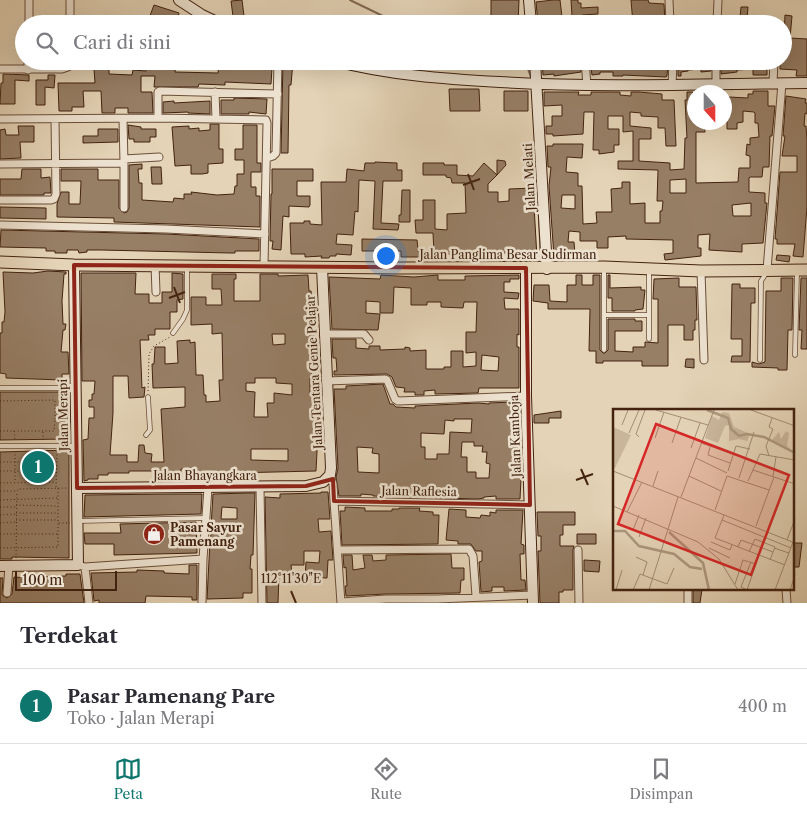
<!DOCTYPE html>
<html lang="id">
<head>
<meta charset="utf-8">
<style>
  :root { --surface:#fff; --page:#f2f2f3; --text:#2b2b33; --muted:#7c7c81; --line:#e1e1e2; --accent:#0f766e }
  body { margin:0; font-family:"Libre Caslon Text",serif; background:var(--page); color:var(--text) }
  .compass { position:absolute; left:687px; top:85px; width:45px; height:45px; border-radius:50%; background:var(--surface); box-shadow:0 5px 20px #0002; rotate:159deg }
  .scale { position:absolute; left:15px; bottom:12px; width:102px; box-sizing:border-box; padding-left:5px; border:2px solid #432310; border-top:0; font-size:14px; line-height:18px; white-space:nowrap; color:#432310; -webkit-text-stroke:4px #ede2d0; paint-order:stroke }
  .you { position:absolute; left:385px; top:255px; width:18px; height:18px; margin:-12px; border:4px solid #fff; border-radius:50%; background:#1a73e8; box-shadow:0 0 0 8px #1a73e833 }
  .badge { display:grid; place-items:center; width:32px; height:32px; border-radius:50%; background:var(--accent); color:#fff; font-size:16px; font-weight:700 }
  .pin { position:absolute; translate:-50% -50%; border:2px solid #fff; box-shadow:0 1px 5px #0006 }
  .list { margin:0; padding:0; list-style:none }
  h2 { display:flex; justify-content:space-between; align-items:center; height:65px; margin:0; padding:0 20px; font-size:21px }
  h2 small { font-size:16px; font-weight:400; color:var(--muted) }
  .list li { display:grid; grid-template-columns:32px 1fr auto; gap:15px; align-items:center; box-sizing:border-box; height:75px; padding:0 20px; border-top:1px solid var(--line) }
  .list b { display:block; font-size:19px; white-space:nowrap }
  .list p { margin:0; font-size:16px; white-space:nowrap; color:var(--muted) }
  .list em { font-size:16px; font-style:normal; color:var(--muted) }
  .icon { flex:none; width:28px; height:28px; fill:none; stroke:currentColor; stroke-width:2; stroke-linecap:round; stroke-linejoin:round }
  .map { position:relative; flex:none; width:807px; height:603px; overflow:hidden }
  .search { position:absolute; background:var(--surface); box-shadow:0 5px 20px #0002; left:15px; right:15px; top:15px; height:55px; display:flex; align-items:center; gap:12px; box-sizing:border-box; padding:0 18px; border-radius:28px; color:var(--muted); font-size:19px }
  .sheet { height:140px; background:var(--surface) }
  nav { display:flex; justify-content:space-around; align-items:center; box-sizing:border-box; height:70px; border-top:1px solid var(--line); background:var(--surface); font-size:14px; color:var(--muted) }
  nav a { display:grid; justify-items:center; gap:2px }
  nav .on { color:var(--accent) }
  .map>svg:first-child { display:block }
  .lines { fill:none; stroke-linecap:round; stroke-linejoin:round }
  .stream { stroke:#836952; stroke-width:2 }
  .building { fill:#977f66; stroke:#432310; fill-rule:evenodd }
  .lane-casing { stroke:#6b4f3a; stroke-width:5.5 }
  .street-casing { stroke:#6b4f3a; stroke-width:9 }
  .secondary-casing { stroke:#432310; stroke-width:12 }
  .primary-casing { stroke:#432310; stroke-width:13 }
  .path { stroke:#432310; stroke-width:1; stroke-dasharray:1 2.5; stroke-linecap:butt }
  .lane { stroke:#ede2d0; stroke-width:4 }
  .street { stroke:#ede2d0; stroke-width:7 }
  .secondary { stroke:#ede2d0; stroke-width:10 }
  .primary { stroke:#e4d3b6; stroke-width:11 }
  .marked { fill:none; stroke:#8f2418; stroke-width:4; stroke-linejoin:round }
  .ticks { fill:none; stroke:#432310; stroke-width:2 }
  .labels { text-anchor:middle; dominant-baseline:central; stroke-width:5; stroke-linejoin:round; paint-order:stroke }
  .street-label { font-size:12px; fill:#432310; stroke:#ede2d0 }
  .poi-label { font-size:12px; font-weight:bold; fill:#432310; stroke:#ede2d0; text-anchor:start }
  .inset-river { fill:none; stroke:#ad977e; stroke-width:2.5 }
  .inset-road { fill:none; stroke:#a48d74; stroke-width:1 }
  .view { fill:#d62828; fill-opacity:0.15; stroke:#d62828; stroke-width:2.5 }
  .inset-edge { fill:none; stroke:#432310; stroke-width:2.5 }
  .ticks-label { font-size:12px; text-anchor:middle; fill:#432310; stroke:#ede2d0; stroke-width:5; stroke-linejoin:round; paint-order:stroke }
</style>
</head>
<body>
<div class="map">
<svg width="807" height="603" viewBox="0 0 807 603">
  <rect width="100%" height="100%" fill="#e4d3b6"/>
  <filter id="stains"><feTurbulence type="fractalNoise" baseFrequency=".004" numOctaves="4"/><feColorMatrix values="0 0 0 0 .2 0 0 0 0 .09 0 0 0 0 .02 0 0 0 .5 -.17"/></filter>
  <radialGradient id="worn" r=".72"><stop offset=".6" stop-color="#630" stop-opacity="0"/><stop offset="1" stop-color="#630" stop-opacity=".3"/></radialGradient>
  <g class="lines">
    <path class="stream" d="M350 0 385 17 408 24
      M525 61 531 77
      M537 177 541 261"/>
  </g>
  <path class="building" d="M242 0 245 24H234L231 1Z
    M491 0H519L518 24H491Z
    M553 0H560L562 17 572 16 571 0H578V3H581V8L598 7V14L582 15 583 24H538L536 2Z
    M631 0H648L649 3 664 4 665 22H662V24H633Z
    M154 5 179 13 178 17 198 22V24H157L148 21Z
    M741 7H748L747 19 740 18Z
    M785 15 792 16 790 38 807 39V76H796L797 70 780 69V61H783Z
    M147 61H176L175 72 218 73 219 61H255L254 67 272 68 271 84 225 82V85L199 84 198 87H154L155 76H141V92H152L153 113H128V108H115V113H102L101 91H83L84 107H72V111H59L58 83H95L94 69 109 68V74L132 75 133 70 146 71Z
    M283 61H293L291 85H289L288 153H281Z
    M542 61H578L580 62 581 72 554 76V74L543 75Z
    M668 61 667 76 666 77 623 75V76H613V72H600V74L592 75 590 62Z
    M678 61H688V63L711 61V71L701 72V69L688 70V71L681 72V76H678Z
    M721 61H767V75H753V69L737 70V72L721 74Z
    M3 74 29 75V81L15 80V104H0L1 83H3Z
    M48 75H55L54 88 45 87V105H36V80H48Z
    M449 89H479L480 111H450Z
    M504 91H528V111H504Z
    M753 91H768V106H775L772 136H770L769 167H763L762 177H750L749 178V192L765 193V203H767L763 243 742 244V252L709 250 710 234 698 235V248H701V256L665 260 664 254 673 253V240L626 239V236L608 237V248H597V241H580V232L569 231 568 242H574L575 254 554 257 549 186 551 167H548L547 146H553V144H583L582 158 567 157 566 172 578 173V186H582L583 224 597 223 596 212H612L611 189 622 188V182H630V204L645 203V223H660V211H662L663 201H657L658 170 618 169V161H633V131L623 132V116H608V129H619V145H614V152L599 154V150H593L594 112H584L583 134 553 136V134H546V126H552V116H562V105L544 106V92H579L578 95H591V92H620V95L631 96V92H639L662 94V100H674L676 146H666L665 128H658V117L641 116V113L630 112V126L651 128V139H639V161L670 163V170L684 169 685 138H687L685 100H687V92H693L694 122H704L705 132H696V183L738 182 739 168H750V156L746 155 747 144 750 145V138L759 137 758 123H755V113L754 112 743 111V122L737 123V129H727V121H724V114H729V97L748 98V94H753ZM686 179V193H670V180ZM562 195H575V209L561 208ZM751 203V216H733L732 205Z
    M786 96 806 99 805 103H807V114L805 113 804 126H806L807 140V207L803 257 793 256 795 244H777V239H775L780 172H797V156H782L785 136H783Z
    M234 98 267 99 266 114 249 112V114H221V100H234Z
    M174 101V103L210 101V114L188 113V112L163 113V102Z
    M210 124H219V149H223V163L208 164V173L202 174H191V165L175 166 172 127 189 126V129L199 128V131L210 130Z
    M128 125 141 127V129H156V137H150V142H134V139H129Z
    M243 125H257V163H261V172H251V187H256V196H260V227L114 222V218L57 217V204L61 192H69V204H80L81 181H61V169H98V180H119V208L124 213 127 212 129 208V165L142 164V169H138L139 183H142V200L173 202 174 198 184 199V194H192L191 192 217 195 234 194 235 186H237V174H244V160H235V149H243Z
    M18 126H34V142H20L21 158 0 159V130L5 129 6 135H19Z
    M98 129H118V142L83 143V136H98Z
    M497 160 505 161 506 165 497 175Z
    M375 162 397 163V170H402V181H383L381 223 399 224 398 230 373 229 375 181 359 180 358 212 355 211 353 235 337 234 336 244 352 245 351 255 336 254V256H330L329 258H321L322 256 305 257V254H291L290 223H304V221H310V224L322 225 321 182H346L347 169 364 171 365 163H375Z
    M423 163H444V165H457V175L473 176 484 163 497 175 488 184V192H498V202L509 201V189L533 188 537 258 523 259V253H501V260H488V255L475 254H434L433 233H416L415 220H423V200H435V229L447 230V214L466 213 465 183H452L451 178 446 177V175H423Z
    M151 167H161L162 184H152Z
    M22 169H41V178L50 177 51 193H44V195H0V179H21Z
    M272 169H313V181H297V196H310V205L309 207 289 206V217L283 216 281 250 272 249 273 241H270L271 194H272Z
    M402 190H410V222H399V215H401Z
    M0 207 46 208V219L0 218Z
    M1 230 166 234 259 239V251H235V253H230L101 250H87V252L79 253 78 250H67V253H55V251H46V248L0 247Z
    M362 239 417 240 419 257H401V251H362Z
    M777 255 790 256 789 262 776 260Z
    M48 271 66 272V274H64L62 301 63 324H66L65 330H63L61 352H68L69 374H62V380L6 378V374L0 373V333H2V322H4L5 312 3 272 33 273Z
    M81 273H136L135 294H149V303H162V292H172V273L183 274V299L177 300V312H170V329H155V335H148L149 340H140L142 388 145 387 144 397 129 398 128 376H113V413L110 455H127V462H138L139 445H144L145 453 152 454 151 462H164L161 409 185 407V387L153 388 152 364H154L155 347H165V364L178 363 177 341 190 340V343L195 342 196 375H203L204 395H206V402L220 401 219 380H223L222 333 212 334V324L191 325V297H206V305H222L221 289H212V274H236V279H234V301H260V274H278V276L308 275 309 291H311L314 319V343H311V360H316V366H311L312 378H310V395H312V403L321 402 322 411H320L319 432H318L316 471 192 474V468L181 469V477L163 478 162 471H129V473H108V475H98V479H88V480L84 481 83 440 88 439 89 418H94V407H89V400H92V394H94L95 381H82ZM272 334H285V344L273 345ZM255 378H276V383L292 384V395L274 393V403H267L268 417H254L255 392 246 391V383H255ZM251 449H288V461L251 460Z
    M381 275 414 277 438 275V280H465V276L519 275V279H510V282H504V292L519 293 518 299 504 298 505 309H519V335L517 334V347H519V388H479L478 393 435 394V390L424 391V395H415V392H404L405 388 396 387 392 377 387 374 334 375V371H337L336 358H333L332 339H356V348L369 349V346H380V350L405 349V347L410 348V351L426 350V369H444V367H451V351H463V367L476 366V352L466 353V332H476L477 302H464L463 308 441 307V302H427V305H411V288L394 287 393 313H380V302L366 301V313L380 314 378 330 332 329 329 277 380 279ZM482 355 499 357 498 371 481 370Z
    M576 275H582V285H593V275H600V350L603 353H605L608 350V319H635V321H642V331H615V351L633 352V347H645V342L658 343V299H653L654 279 679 278V287H696L697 320H695V330H693V340H684V325H668V366H642V361H603V363H596V351H589L590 309H548V303L533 301 534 285H549L550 301 567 302V285H576Z
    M608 275H610V288L641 287V290H645L643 309 635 310V311H612V298H608Z
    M781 278H793L792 330H788L787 370H778V368L752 367V362L759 364 765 362 766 291H781Z
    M801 278H807V349H801L802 330H799Z
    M732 284H740V288H755V303H751L750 362H731L732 356H742V339H731Z
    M686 359H694V368L685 367Z
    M383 384 390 404H393L396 407 415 408V406L478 403 489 404V403L514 402 513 415 520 414 521 453 520 466H521L522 480 521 479 520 499H496V496L484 497V498L478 499 373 496V495L361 494V496H339L336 477 338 468 334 389H346V386ZM454 419H472L471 433 450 432 449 454H437V459H425V447H421V433L444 434 445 420 454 421ZM462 442H474V446H483L482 452H487L486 463 490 464 489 478H476V472H467V457H461ZM357 447 373 448 372 453 379 454V473L358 472Z
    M0 392H66L67 439 0 440Z
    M561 411V418H549V423H534V415Z
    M69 450V558L12 557V559H0V452Z
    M321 492H328L330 519H318L319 532 331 531 333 560H328L327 578 305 577 306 562 319 563 320 551H304V565H291L292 574H279L278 603H267L265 497 280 498V494L321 493Z
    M249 493H255L253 555H251L250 569H252V593H243V598L207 599 210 541 212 528 211 527 213 494ZM222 507 237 508V519H221Z
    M174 494H202L201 514 84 517 85 495Z
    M345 507 365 508V511H392V509H399V508H420L419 511 433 512V515H439L438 544 342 545 340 511H345Z
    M449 509 466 510V517L480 518 481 515 490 516V512L496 513V510H523L521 544 524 545V554H520L521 580H525L526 590 504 591V587H492V591L481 592 479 562 482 561V551H476L471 544H458V541L446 540Z
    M537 512H575V525H563V535H560V546H574L573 550V590H563V592H559V603H540L538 551H541V536H538Z
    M196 522 197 553 114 555V544H85L84 533H121L120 524Z
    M577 534H596V544H577Z
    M793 543H802L799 567H793Z
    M451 554 452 568H464V580H461L460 593 386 594 346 596 345 586H347L346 567 344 568 343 555H352L353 570 365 568 363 555H372L373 561 386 560V555Z
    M584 560 600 561 599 572 584 571Z
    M189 565H197V600H192V597L146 596 145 603H99V600L94 601 91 573 137 572V570L164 571V573L189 574Z
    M66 574H80L84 603H0V578H3L2 595 7 598 12 594 14 577 28 578V577L66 576Z
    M693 589H702L700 603H693Z"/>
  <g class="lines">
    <g class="lane-casing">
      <path id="lane" d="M604 270V350
        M649 270V339
        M604 315H649
        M173 333 183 319 187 310V268
        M795 355 797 272
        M760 360 761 281 767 272
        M0 388H75
        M146 435 150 430 148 397
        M0 446H75
        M79 521 206 518"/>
    </g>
    <g class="street-casing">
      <path id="street" d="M70 0V24
        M669 0 670 24
        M29 24V0
        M717 24 718 0
        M585 61 587 85
        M0 69H62L68 67 70 61
        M28 70V61
        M773 83 774 61
        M716 85V61
        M672 86 673 61
        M215 92 216 119
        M158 118V92L160 91 278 94
        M0 119 158 118 266 120 267 123 264 266
        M267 158 273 156 276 153 278 61
        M124 159 159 157
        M124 163V208
        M0 164 124 163 123 119
        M0 200H51L54 199 56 194 55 119
        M0 225 166 229 265 234
        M155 265 156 292
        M767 270 782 83
        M701 271 704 360
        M324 334H364L369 340
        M326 381 385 379 387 380 395 399 398 401 526 396
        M330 475 333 484 334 501 530 505
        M260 488 262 603
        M334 501 341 603
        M338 550 469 549 473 556 476 596
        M578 550 579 603
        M78 565 85 567 203 559 208 488
        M85 567 89 603
        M688 589V603
        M786 589 787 603
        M7 593 9 566
        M341 602 386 599H437L533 595
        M202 603 203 559"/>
    </g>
    <g class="secondary-casing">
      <path id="secondary" d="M179 0 202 15 221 24
        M529 0 531 24
        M335 61C388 75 445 79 500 82 602 88 705 84 807 83
        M535 61 547 269
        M526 268V396L533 603
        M77 488 306 486 323 482 330 475 331 468 322 267
        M0 566 78 565 74 265"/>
    </g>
    <g class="primary-casing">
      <path id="primary" d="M0 262 74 265 401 268 604 267 701 271 807 270"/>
    </g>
    <path class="path" d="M148 391 149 354 154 346 170 337
      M0 401 55 400V420L67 419
      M0 431H54L55 420
      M14 431 15 440
      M43 440V432
      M15 451V482
      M0 462H56
      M0 471H56
      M0 483 56 482
      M56 487 57 451
      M0 491H17L18 489 68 488
      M0 500 57 498
      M16 505 57 506
      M0 507H16
      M16 513H57
      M0 515 16 514
      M16 520H57
      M0 523 16 522
      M59 523H70
      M0 534H57
      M0 548 58 547V488
      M16 558 17 492"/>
    <use href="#lane" class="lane"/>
    <use href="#street" class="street"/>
    <use href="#secondary" class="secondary"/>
    <use href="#primary" class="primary"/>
  </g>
  <path class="marked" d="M74 265 526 268 530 505 334 501 333 479 306 486 77 488Z"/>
  <path class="ticks" d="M468 174 474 190M463 185 480 179M174 287 180 303M169 298 185 292M581 469 588 485M576 480 593 474M291 591 296 603"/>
  <defs>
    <g id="shop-disc" transform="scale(1.125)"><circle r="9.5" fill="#8f2418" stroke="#ede2d0"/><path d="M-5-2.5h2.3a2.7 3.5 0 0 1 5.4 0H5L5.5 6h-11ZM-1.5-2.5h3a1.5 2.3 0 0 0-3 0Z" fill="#fff"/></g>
  </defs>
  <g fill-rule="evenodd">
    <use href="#shop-disc" x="154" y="534"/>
  </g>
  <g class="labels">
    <g class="street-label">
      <text transform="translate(529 177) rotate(-93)">Jalan Melati</text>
      <text x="508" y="254">Jalan Panglima Besar Sudirman</text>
      <text transform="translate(314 372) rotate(-93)">Jalan Tentara Genie Pelajar</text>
      <text transform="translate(63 415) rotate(-91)">Jalan Merapi</text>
      <text transform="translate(515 436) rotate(-92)">Jalan Kamboja</text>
      <text x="205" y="475">Jalan Bhayangkara</text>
      <text transform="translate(419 491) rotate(1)">Jalan Raflesia</text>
    </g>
    <g class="poi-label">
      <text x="170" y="527">Pasar Sayur<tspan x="170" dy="14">Pamenang</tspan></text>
    </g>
  </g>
  <g transform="translate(613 409)">
    <rect width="181" height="181" fill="#e4d3b6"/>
    <path d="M109 3 116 4 121 18 137 25 134 32 126 30 116 32V16L112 17 105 34 92 29 99 7 106 11ZM0 18 18 26 2 59H0ZM173 22 176 24 174 37 181 43 159 31 166 23 168 30Z" fill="#c9b59a"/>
    <path class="inset-river" d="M94 1 115 9 118 20 126 27 134 25 151 28 182 44M0 122H12L26 137 61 145 77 158 89 160M56 123 90 154 96 181"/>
    <path class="inset-road" d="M43 1 95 16M138 1 182 17M9 16 15 1M16 24 26 1M26 28 23 25 32 1M42 29 51 3M59 34 68 8M88 34 120 45M97 38 95 46 117 54M78 39 87 14M156 47 153 37 160 20 156 18 159 9M83 49 114 64M140 61 147 45 182 51M0 62 182 134M115 62 123 37 137 40M76 67 108 82M114 67 156 81M160 67 163 48M126 69 141 23M135 72 140 61 182 75M40 77 45 62M68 88 101 1M0 97 85 133 106 150 125 181M102 101 114 67M14 103 29 73M111 106 102 129 172 156M109 111 178 139M143 117 161 68M20 121 26 106M26 128 33 109M174 131 182 110M98 133 117 141 119 136M125 138 128 131 160 143M96 139 117 149M161 139 176 144M136 143 142 130 162 138 157 151M23 148 34 153 30 166M122 175 130 151 143 155 134 181M3 181 9 161M20 181 27 165 54 175 61 159M36 181 65 88M134 181 128 178 138 153M162 181 180 133M177 181 182 166"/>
    <path class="view" d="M43 15 176 66 138 166 5 115Z"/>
    <rect width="181" height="181" class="inset-edge"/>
  </g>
  <g class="ticks-label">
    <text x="291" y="583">112°11'30"E</text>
  </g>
  <rect width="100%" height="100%" filter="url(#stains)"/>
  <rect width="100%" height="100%" fill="url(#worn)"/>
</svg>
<svg class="compass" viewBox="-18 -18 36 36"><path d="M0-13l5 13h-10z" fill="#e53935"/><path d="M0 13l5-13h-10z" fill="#7c7c81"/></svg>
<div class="scale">100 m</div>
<div class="you"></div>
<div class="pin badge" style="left:38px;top:467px">1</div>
<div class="search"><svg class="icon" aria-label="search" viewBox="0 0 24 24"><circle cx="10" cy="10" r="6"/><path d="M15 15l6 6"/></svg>Cari di sini</div>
</div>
<section class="sheet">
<h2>Terdekat<small></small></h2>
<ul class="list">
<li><span class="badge">1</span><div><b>Pasar Pamenang Pare</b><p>Toko · Jalan Merapi</p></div><em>400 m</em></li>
</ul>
</section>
<nav>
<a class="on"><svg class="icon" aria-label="map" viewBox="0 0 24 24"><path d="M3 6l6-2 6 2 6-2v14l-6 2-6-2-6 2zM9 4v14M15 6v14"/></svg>Peta</a>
<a><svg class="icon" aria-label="directions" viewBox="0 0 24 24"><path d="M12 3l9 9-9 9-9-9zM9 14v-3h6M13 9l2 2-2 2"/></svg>Rute</a>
<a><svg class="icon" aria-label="saved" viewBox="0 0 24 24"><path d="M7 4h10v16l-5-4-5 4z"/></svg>Disimpan</a>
</nav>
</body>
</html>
